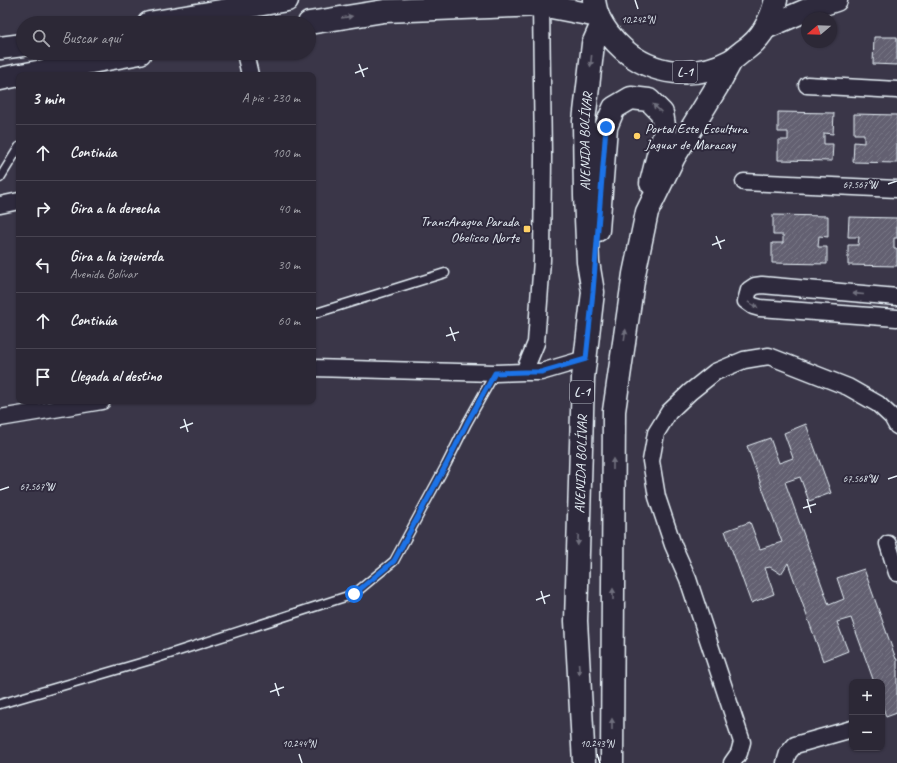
<!DOCTYPE html>
<html lang="es">
<head>
<meta charset="utf-8">
<style>
  :root { --surface:#2c2836; --page:#34303e; --text:#f1f3f6; --muted:#a6a6ad; --line:#484451 }
  body { margin:0; font-family:Caveat,sans-serif; background:var(--page); color:var(--text) }
  .controls { position:absolute; right:12px; bottom:12px; display:grid; overflow:hidden; border-radius:8px; box-shadow:0 1px 3px #0004 }
  .controls button { width:36px; height:36px; display:grid; place-items:center; padding:0; border:0; border-bottom:1px solid var(--line); background:var(--surface); color:var(--text); font:20px sans-serif }
  .compass { position:absolute; left:801px; top:12px; width:36px; height:36px; border-radius:50%; background:var(--surface); box-shadow:0 1px 3px #0004; rotate:251deg }
  .stop { position:absolute; width:12px; height:12px; margin:-9px; border:3px solid #1a73e8; border-radius:50%; background:#fff }
  .stop.end { background:#1a73e8; border-color:#fff; box-shadow:0 1px 4px #0008 }
  .list { margin:0; padding:0; list-style:none }
  h2 { display:flex; justify-content:space-between; align-items:center; height:52px; margin:0; padding:0 16px; font-size:17px }
  h2 small { font-size:13px; font-weight:400; color:var(--muted) }
  .list li { display:grid; grid-template-columns:26px 1fr auto; gap:12px; align-items:center; box-sizing:border-box; height:56px; padding:0 16px; border-top:1px solid var(--line) }
  .list b { display:block; font-size:15px; white-space:nowrap }
  .list p { margin:0; font-size:13px; white-space:nowrap; color:var(--muted) }
  .list em { font-size:13px; font-style:normal; color:var(--muted) }
  .icon { flex:none; width:22px; height:22px; fill:none; stroke:currentColor; stroke-width:2; stroke-linecap:round; stroke-linejoin:round }
  .map { position:relative; flex:none; width:897px; height:763px; overflow:hidden }
  .search { position:absolute; background:var(--surface); box-shadow:0 1px 3px #0004; left:16px; top:16px; width:300px; height:44px; display:flex; align-items:center; gap:10px; box-sizing:border-box; padding:0 14px; border-radius:22px; color:var(--muted); font-size:15px }
  .panel { position:absolute; background:var(--surface); box-shadow:0 1px 3px #0004; left:16px; top:72px; width:300px; height:332px; border-radius:8px }
  .map>svg:first-child { display:block }
  .building { fill:url(#building-hatch); stroke:#e8f1f8 }
  .lines { fill:none; stroke-linecap:round; stroke-linejoin:round }
  .lane-casing { stroke:#e8f1f8; stroke-width:11 }
  .street-casing { stroke:#e8f1f8; stroke-width:19 }
  .secondary-casing { stroke:#e8f1f8; stroke-width:25 }
  .primary-casing { stroke:#e8f1f8; stroke-width:25 }
  .lane { stroke:#2f2a3d; stroke-width:8 }
  .street { stroke:#2f2a3d; stroke-width:16 }
  .secondary { stroke:#2f2a3d; stroke-width:22 }
  .primary { stroke:#2f2a3d; stroke-width:22 }
  .oneway { fill:#70707e }
  .route { stroke:#1a73e8; stroke-width:5 }
  .ticks { fill:none; stroke:#e8f1f8; stroke-width:1.5 }
  .poi-dot { fill:#ffd166; stroke:#2f2a3d; stroke-width:1.5 }
  .labels { text-anchor:middle; dominant-baseline:central; stroke-width:4; stroke-linejoin:round; paint-order:stroke }
  .shield { fill:#2f2a3d; stroke:#b0b5c0; stroke-width:1 }
  .shield-label { font-size:13px; font-weight:bold; fill:#e8f1f8 }
  .poi-label { font-size:14px; fill:#e8f1f8; stroke:#2f2a3d; text-anchor:start }
  .street-label { font-size:14px; fill:#e8f1f8; stroke:#2f2a3d }
  .ticks-label { font-size:10px; text-anchor:middle; fill:#e8f1f8; stroke:#2f2a3d; stroke-width:4; stroke-linejoin:round; paint-order:stroke }
</style>
</head>
<body>
<div class="map">
<svg width="897" height="763" viewBox="0 0 897 763">
  <defs>
    <pattern id="building-hatch" width="6" height="6" patternUnits="userSpaceOnUse"><rect width="6" height="6" fill="#636171"/><path d="M-1 1l2-2M0 6l6-6M5 7l2-2" fill="none" stroke="#797886"/></pattern>
  </defs>
  <rect width="100%" height="100%" fill="#3a3648"/>
  <filter id="ink" filterUnits="userSpaceOnUse"><feTurbulence type="fractalNoise" baseFrequency=".025" numOctaves="2"/><feDisplacementMap in="SourceGraphic" scale="8" xChannelSelector="R" yChannelSelector="G"/><feConvolveMatrix kernelMatrix="1 2 1 2 8 2 1 2 1" color-interpolation-filters="sRGB"/></filter>
  <g filter="url(#ink)">
    <path class="building" d="M874 37H897V65L873 64Z
      M778 112 834 113 833 134 824 133V144H833L832 161 778 160V140H788V132H778Z
      M854 114 897 115V163L853 162 854 142 864 143V134H854Z
      M773 215 828 216V237L819 236 818 247H827V264L772 263V243H783V235H773Z
      M849 217 897 218V238H894V249H897V266L848 265V245H858L859 237H848Z
      M806 424 831 493 809 501 800 477 785 482 829 605 844 599 837 578 864 569 896 659H897V713L886 717 882 704V682H874L851 618 837 622 848 651 823 661 788 563 781 574 770 567 765 568 774 594 751 603 725 531 750 522 760 549 782 542 747 446 770 438 779 463 793 458 784 433Z"/>
    <g class="lines">
      <g class="lane-casing">
        <path id="lane" d="M0 178 19 147
          M313 314 445 273
          M0 704 154 659 354 594 394 561 446 465 467 423 495 373"/>
      </g>
      <g class="street-casing">
        <path id="street" d="M245 53 250 75
          M807 85 897 90
          M744 182 897 189
          M0 205 19 201
          M897 297 762 285 755 286 749 290 746 301 753 306 760 308 897 318
          M313 368 495 373 524 372 536 343 542 260 543 157 541 5
          M524 372H541L585 359
          M0 418 102 401
          M888 544 897 573
          M732 763 739 753 742 742 688 579 673 545 657 497 651 461 656 433 669 412 690 392 715 372 744 360 769 356 848 387 878 404 892 417 897 426
          M785 763 788 753 795 745 852 729"/>
      </g>
      <g class="secondary-casing">
        <path id="secondary" d="M149 23 287 0
          M309 23 384 11 541 5 598 16
          M0 48 23 45
          M21 75 140 53
          M0 79 19 75"/>
      </g>
      <g class="primary-casing">
        <g id="primary">
          <path d="M594 0C595 6 596 12 599 18 604 29 613 40 623 49 652 75 695 80 730 61 734 59 738 55 742 52 751 46 760 37 765 28 769 21 774 8 776 0"/>
          <path d="M765 28 809 9 836 0"/>
          <path d="M598 230 606 127 614 108 631 98 649 100 662 113 665 132 658 155 651 183"/>
          <path id="s1" d="M584 763 576 621 583 378 593 292 588 262 585 196 584 121 593 44 602 24"/>
          <path d="M612 763 614 411 634 274 647 212 674 157 718 85 731 61"/>
        </g>
      </g>
      <use href="#lane" class="lane"/>
      <use href="#street" class="street"/>
      <use href="#secondary" class="secondary"/>
      <use href="#primary" class="primary"/>
    </g>
    <defs><path id="oneway-solid" d="M-6-.8H1V-3.2L6.5 0L1 3.2V.8H-6Z"/></defs>
    <g class="oneway">
      <use href="#oneway-solid" transform="translate(347 17) rotate(-9)"/>
      <use href="#oneway-solid" transform="translate(591 61) rotate(96)"/>
      <use href="#oneway-solid" transform="translate(657 108) rotate(-136)"/>
      <use href="#oneway-solid" transform="translate(858 294) rotate(-175)"/>
      <use href="#oneway-solid" transform="translate(753 305) rotate(31)"/>
      <use href="#oneway-solid" transform="translate(625 335) rotate(-82)"/>
      <use href="#oneway-solid" transform="translate(613 464) rotate(-90)"/>
      <use href="#oneway-solid" transform="translate(578 540) rotate(92)"/>
      <use href="#oneway-solid" transform="translate(613 594) rotate(-90)"/>
      <use href="#oneway-solid" transform="translate(579 669) rotate(86)"/>
      <use href="#oneway-solid" transform="translate(612 724) rotate(-90)"/>
    </g>
  </g>
  <g class="lines" filter="url(#ink)">
    <path class="route" d="M354 594 394 561 446 465 467 423 495 373 524 372H541L586 359 593 292 606 127"/>
  </g>
  <path class="ticks" d="M635 0 638 9M359 64 364 77M355 73 368 68M888 184 897 181M716 236 721 249M712 245 725 240M450 327 455 341M446 336 459 332M184 419 188 432M180 428 193 423M888 479 897 476M0 490 9 487M807 499 811 513M803 508 816 504M541 591 545 604M536 600 550 595M275 683 279 696M270 692 284 687M299 754 302 763M597 754 600 763"/>
  <g class="poi-dot">
    <circle cx="637" cy="136" r="4"/>
    <rect x="523" y="225" width="8" height="8" rx="2"/>
  </g>
  <g class="labels">
    <g class="shield">
      <rect x="673" y="61" width="24" height="22" rx="3"/>
      <rect x="570" y="381" width="24" height="22" rx="3"/>
    </g>
    <g class="shield-label">
      <text x="685" y="72">L-1</text>
      <text x="582" y="392">L-1</text>
    </g>
    <g class="poi-label">
      <text x="645" y="128">Portal Este Escultura<tspan x="645" dy="16">Jaguar de Maracay</tspan></text>
      <text x="519" y="221" text-anchor="end">TransAragua Parada<tspan x="519" dy="16">Obelisco Norte</tspan></text>
    </g>
    <g class="street-label">
      <text stroke="none"><textPath href="#s1" startOffset="623">AVENIDA BOLÍVAR</textPath></text>
      <text stroke="none"><textPath href="#s1" startOffset="299">AVENIDA BOLÍVAR</textPath></text>
    </g>
  </g>
  <g class="ticks-label">
    <text x="638" y="23">10.242°N</text>
    <text x="860" y="188">67.567°W</text>
    <text x="860" y="482">67.568°W</text>
    <text x="37" y="490">67.567°W</text>
    <text x="299" y="747">10.244°N</text>
    <text x="597" y="747">10.243°N</text>
  </g>
</svg>
<div class="controls">
<button>+</button>
<button>−</button>
</div>
<svg class="compass" viewBox="-18 -18 36 36"><path d="M0-13l5 13h-10z" fill="#e53935"/><path d="M0 13l5-13h-10z" fill="#a6a6ad"/></svg>
<div class="stop" style="left:354px;top:594px"></div>
<div class="stop end" style="left:606px;top:127px"></div>
<div class="search"><svg class="icon" aria-label="search" viewBox="0 0 24 24"><circle cx="10" cy="10" r="6"/><path d="M15 15l6 6"/></svg>Buscar aquí</div>
<section class="panel">
<h2>3 min<small>A pie · 230 m</small></h2>
<ul class="list">
<li><svg class="icon" aria-label="ahead" viewBox="0 0 24 24"><path d="M12 20V5M6 11l6-6 6 6"/></svg><div><b>Continúa</b></div><em>100 m</em></li>
<li><svg class="icon" aria-label="right" viewBox="0 0 24 24"><path d="M7 20v-9h11M14 6l5 5-5 5"/></svg><div><b>Gira a la derecha</b></div><em>40 m</em></li>
<li><svg class="icon" aria-label="left" viewBox="0 0 24 24"><path d="M17 20v-9H6M10 6l-5 5 5 5"/></svg><div><b>Gira a la izquierda</b><p>Avenida Bolívar</p></div><em>30 m</em></li>
<li><svg class="icon" aria-label="ahead" viewBox="0 0 24 24"><path d="M12 20V5M6 11l6-6 6 6"/></svg><div><b>Continúa</b></div><em>60 m</em></li>
<li><svg class="icon" aria-label="arrive" viewBox="0 0 24 24"><path d="M6 21V4h12l-3 4 3 4H6"/></svg><div><b>Llegada al destino</b></div></li>
</ul>
</section>
</div>
</body>
</html>
